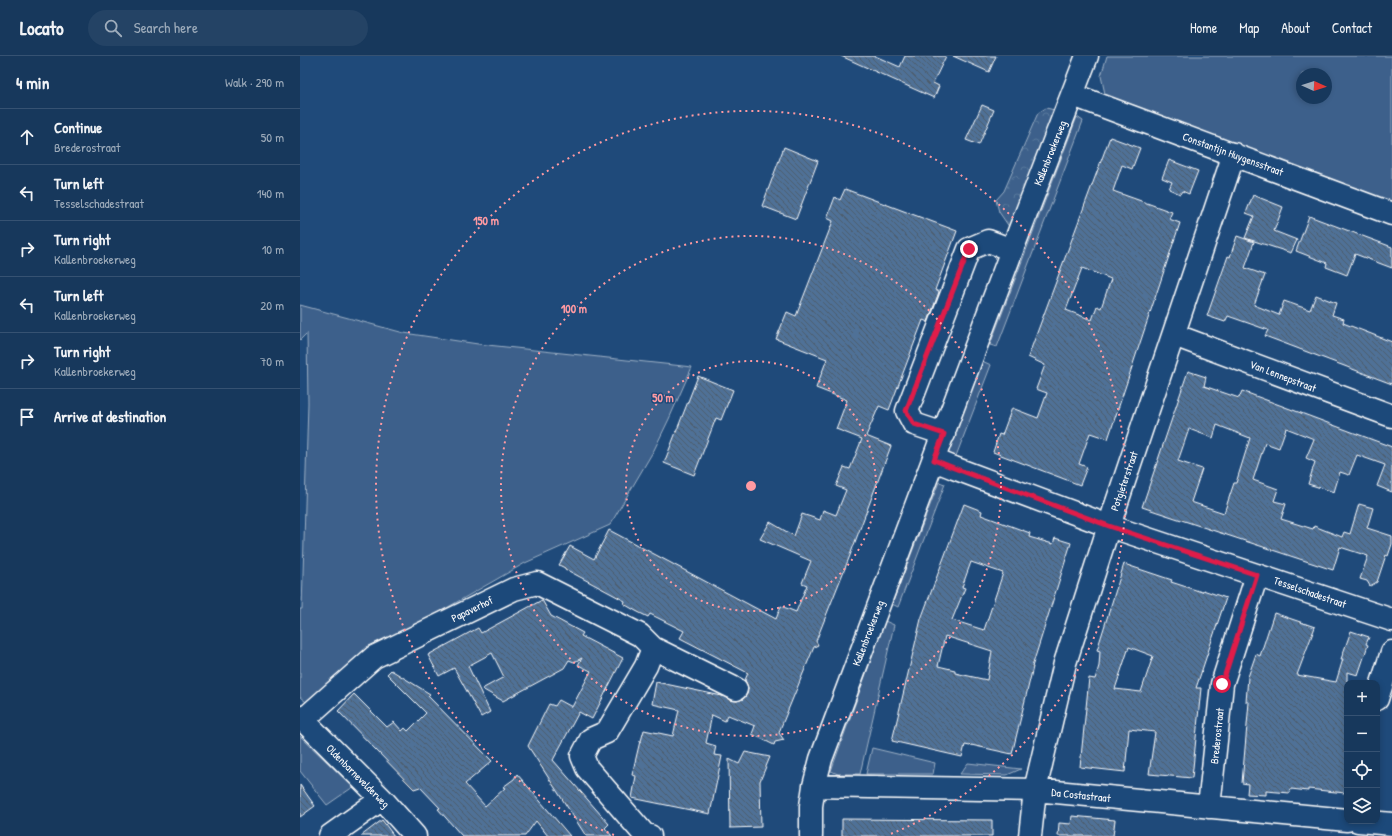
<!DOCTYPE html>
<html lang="en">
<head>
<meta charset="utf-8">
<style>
  :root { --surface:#17385c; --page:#244365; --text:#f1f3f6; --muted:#9eacbb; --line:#365272 }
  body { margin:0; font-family:"Patrick Hand",sans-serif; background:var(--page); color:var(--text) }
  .controls { position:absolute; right:12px; bottom:12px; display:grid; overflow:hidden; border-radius:8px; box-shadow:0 2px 6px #0003 }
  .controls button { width:36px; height:36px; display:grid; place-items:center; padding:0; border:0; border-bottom:1px solid var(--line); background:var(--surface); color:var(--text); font:20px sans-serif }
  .compass { position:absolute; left:996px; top:12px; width:36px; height:36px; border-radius:50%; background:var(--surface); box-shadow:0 2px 6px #0003; rotate:93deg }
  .stop { position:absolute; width:12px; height:12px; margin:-9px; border:3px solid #e11d48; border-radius:50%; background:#fff }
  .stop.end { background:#e11d48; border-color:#fff; box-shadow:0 1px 4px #0008 }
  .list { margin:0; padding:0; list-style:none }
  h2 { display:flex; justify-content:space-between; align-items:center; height:52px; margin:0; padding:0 16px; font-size:17px }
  h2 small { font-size:13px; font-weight:400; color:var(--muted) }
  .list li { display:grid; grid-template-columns:26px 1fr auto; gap:12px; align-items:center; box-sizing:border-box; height:56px; padding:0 16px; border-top:1px solid var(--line) }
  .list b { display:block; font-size:15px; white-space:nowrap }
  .list p { margin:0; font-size:13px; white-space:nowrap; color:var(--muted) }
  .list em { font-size:13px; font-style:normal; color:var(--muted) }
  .icon { flex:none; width:22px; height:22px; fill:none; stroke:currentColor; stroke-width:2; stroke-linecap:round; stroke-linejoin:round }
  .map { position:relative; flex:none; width:1092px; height:780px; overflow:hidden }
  header { display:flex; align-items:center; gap:24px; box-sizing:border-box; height:56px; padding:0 20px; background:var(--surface); border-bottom:1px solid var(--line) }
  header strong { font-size:19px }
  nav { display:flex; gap:22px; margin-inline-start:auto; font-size:14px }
  .search { width:280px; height:36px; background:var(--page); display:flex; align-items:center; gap:10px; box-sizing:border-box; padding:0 14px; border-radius:22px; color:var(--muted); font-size:15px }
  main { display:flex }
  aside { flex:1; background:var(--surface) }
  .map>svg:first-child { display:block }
  .grass { fill:#3c618b; stroke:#9eb0c5; fill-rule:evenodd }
  .forest { fill:url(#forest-crowns); stroke:#9eb0c5 }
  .building { fill:url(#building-back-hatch); stroke:#fff; fill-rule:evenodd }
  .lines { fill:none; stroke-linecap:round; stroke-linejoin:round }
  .minor-casing { stroke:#fff; stroke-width:25 }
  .minor { stroke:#1f4a7a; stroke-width:22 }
  .route { stroke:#e11d48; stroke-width:5 }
  .ring { fill:none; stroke:#ff9aa2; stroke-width:2; stroke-dasharray:2 4 }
  .labels { text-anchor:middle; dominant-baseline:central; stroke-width:3; stroke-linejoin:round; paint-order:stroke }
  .street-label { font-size:11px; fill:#fff; stroke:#1f4a7a }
  .centre { fill:#ff9aa2; stroke:#1f4a7a; stroke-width:2 }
  .ring-label { font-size:12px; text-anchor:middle; font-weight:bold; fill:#ff9aa2; stroke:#1f4a7a; stroke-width:3; stroke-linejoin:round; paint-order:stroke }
</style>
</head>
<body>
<header>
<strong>Locato</strong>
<div class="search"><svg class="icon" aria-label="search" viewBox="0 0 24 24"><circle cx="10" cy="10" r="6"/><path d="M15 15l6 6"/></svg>Search here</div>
<nav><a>Home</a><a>Map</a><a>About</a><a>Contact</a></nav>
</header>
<main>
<aside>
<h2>4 min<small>Walk · 290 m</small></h2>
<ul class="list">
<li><svg class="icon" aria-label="ahead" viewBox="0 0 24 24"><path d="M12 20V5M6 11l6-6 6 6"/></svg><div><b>Continue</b><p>Brederostraat</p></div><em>50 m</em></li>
<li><svg class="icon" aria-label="left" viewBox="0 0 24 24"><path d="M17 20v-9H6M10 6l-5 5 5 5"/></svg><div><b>Turn left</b><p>Tesselschadestraat</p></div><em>140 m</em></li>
<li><svg class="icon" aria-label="right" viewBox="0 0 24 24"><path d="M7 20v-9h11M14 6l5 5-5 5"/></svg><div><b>Turn right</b><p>Kallenbroekerweg</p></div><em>10 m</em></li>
<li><svg class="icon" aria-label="left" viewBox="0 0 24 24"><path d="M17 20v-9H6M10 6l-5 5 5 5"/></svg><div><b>Turn left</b><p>Kallenbroekerweg</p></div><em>20 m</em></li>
<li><svg class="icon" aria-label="right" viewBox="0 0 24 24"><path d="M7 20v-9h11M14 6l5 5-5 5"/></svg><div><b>Turn right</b><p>Kallenbroekerweg</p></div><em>70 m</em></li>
<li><svg class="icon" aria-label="arrive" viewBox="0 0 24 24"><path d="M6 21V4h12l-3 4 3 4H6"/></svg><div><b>Arrive at destination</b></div></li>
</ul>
</aside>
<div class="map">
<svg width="1092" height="780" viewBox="0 0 1092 780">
  <defs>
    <pattern id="forest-crowns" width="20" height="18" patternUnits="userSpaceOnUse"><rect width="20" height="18" fill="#3c618b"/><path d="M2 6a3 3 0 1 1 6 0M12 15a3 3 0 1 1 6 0" fill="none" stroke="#59799c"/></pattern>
    <pattern id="building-back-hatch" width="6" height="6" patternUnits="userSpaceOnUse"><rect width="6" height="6" fill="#507197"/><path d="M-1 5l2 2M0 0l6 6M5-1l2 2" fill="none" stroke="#4e5b6a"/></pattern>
  </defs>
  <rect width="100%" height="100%" fill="#1f4a7a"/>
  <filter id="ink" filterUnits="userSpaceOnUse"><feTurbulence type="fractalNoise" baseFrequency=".025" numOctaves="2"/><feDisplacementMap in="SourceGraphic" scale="8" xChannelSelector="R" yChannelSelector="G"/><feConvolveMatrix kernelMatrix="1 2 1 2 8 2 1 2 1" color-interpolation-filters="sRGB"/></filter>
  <g filter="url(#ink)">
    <path class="grass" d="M807 0H1092V151L806 42 801 20ZM1002 18H1026V42H1002Z
      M777 61 783 65 697 291 690 289Z
      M0 249 104 277 178 288 392 311 369 363 354 394 310 469 225 507 61 601 6 646 0 641V553H2L8 347 7 277 0 284Z
      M682 305 691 309 656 400 648 397Z
      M639 426 645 428 598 551 592 548Z
      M585 565 594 569 560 718H538L531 715Z
      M0 680 53 731 27 749 0 715Z
      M572 692 635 707 633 718H566Z
      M668 707 721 713 707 719 660 718Z"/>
    <path class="forest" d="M746 52 759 55 712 175 699 156 696 144 704 135 738 57Z"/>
    <path class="building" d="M541 0H575L600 11 605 0H646L633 27 639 30 634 42Z
      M653 0H696L689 16Z
      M682 49 694 54 679 89 666 84Z
      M810 81 840 92 832 113 822 109 813 135 872 156 869 163 880 167 808 383 790 377 779 408 787 411 780 429 693 396 699 378 702 379 712 352 738 362 747 337 736 333 745 309 728 301ZM782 212 811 223 801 252 797 250 792 264 766 254Z
      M484 91 518 105 496 163 462 150Z
      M869 104 898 115 889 138 882 135 880 138 869 133 872 126 862 122Z
      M545 133 657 175 635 234 639 236 628 266 623 264 589 354 579 350 566 380 591 390 549 502 516 585 518 589 514 591 481 671 479 677 484 684 475 686 474 689 452 678 455 670 428 659 425 665 412 659 406 687 416 690 414 699 422 700 410 758 332 742 336 720 332 719 340 685H341L344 674 373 680 379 654 352 648 356 626 422 640 430 644 437 645 443 643 447 638 448 632 445 624 448 617 380 582 384 575 350 558 348 561 336 555 324 548 325 545 265 513V512L259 509 270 490 294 503 309 474 476 563 481 550 496 556 507 529 502 527 511 505 460 483 470 466 494 480 502 458 520 464 523 454 536 459 546 434 536 430 544 411 550 413 562 383 536 373 547 344 516 332 527 303 476 283 487 256 496 260 533 165 527 162 535 141 540 144Z
      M953 139 983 151 974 175 997 184 991 197 945 182 954 160 946 157Z
      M1009 160 1092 191V212L1055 198 1047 219 1026 211 1027 207 996 195Z
      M937 180 954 186 945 212 965 219 954 249 979 259 984 245 1010 254 1016 239 1036 247 1032 259 1044 263 1043 267 1092 286V328L965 280 968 274 928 260 925 266 907 260 928 200 930 201Z
      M888 315 906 321 904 330 939 342 942 335 1092 391V436L1077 430 1085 409 1057 399 1049 419 1040 416 1034 436 1008 428 1015 406 1006 402 1014 383 986 372 979 392 965 387 953 424 978 433 974 445 986 448 981 463 1013 473 1014 470 1042 481 1044 476 1050 478 1059 448 1073 452 1067 472 1092 480V488L1088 500 1086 499 1077 526 1070 530 1067 525 1060 523 1068 500 1040 491 1033 514 842 451ZM917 369 950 382 936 427H934L924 457 891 446 902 413 878 405 889 373 913 382Z
      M398 320 433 334 421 364 416 362 394 419 364 407Z
      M664 448 682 455 681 459 730 477 729 481 753 488 755 482 771 487 732 611H733L712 698 671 689 670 690 665 689 662 701 592 685 621 563ZM671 506 703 517 684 574 652 564 665 532 662 531ZM645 580 692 595 687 624 655 617V614L638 610Z
      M824 508 872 524 871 526 902 536 903 534 926 542 896 632H901L892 722 849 718 855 676 829 673 825 716 780 711 789 622 795 623 799 610 800 595 797 594ZM829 591 853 600 841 636 815 633Z
      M242 544 251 560 283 577 281 580 323 602 292 663 279 656 253 704 309 768 305 772 312 780H286L228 690 249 648 255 650 259 644 272 651 291 615 278 609 282 602 274 606 269 604 264 612 203 645 182 633 204 621 192 597 168 610 190 656 181 661 154 612 139 620 128 599 178 572 181 577Z
      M974 557 1015 571 997 619 1036 626 1043 603H1041L1051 575 1069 581 1066 588 1068 589 1058 619 1047 616V717L1045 737 1008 733V735L991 733 990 737 966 735V739L947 738 948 728 942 727 949 646H946L948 621 956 598 960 600Z
      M91 614 130 638 128 640 192 705 165 728 185 750 205 732 203 731 214 723 217 718 270 780H248L236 765 225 780H162L138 753 140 752 120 731 114 733 38 655 54 638 87 671 94 666 102 675 105 672 108 675 126 657 87 618Z
      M445 696 470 701 460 725 461 771 430 772 429 703 439 708Z
      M0 729 15 750 0 761Z
      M772 760 815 764 813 780H758L759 767 771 768Z
      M542 763 692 764V780H542Z
      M82 764 94 780H61Z"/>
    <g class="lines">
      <g class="minor-casing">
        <path id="minor" d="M773 39 1092 158
          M874 279 1092 360
          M644 378 614 368 607 355 669 193 688 185 712 194
          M634 404 654 412 809 470 1092 564
          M353 592 436 633
          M1077 643 1092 596
          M0 661 82 743 115 780
          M3 664 74 601 214 533 237 527 340 579 353 592 346 610 307 676 291 683 282 700 287 712 344 778 350 780
          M514 730 735 734 1047 764
          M909 751 922 628 957 519
          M1058 765 1092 768
          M30 780 82 743
          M511 780V750L514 730 521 703 712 194 787 0
          M730 780 735 734 765 607 809 470 934 98"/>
      </g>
      <use href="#minor" class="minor"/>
    </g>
  </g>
  <g class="lines" filter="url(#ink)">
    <path class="route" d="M669 193 606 355 614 368 644 378 634 404 654 412 809 470 957 519 922 628"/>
  </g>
  <g class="ring">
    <circle cx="451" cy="430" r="125"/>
    <circle cx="451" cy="430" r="250"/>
    <path d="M314 779A375 375 0 1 1 588 779"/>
  </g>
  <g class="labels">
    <g class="street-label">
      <text transform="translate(750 97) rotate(-68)">Kallenbroekerweg</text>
      <text transform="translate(933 98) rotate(20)">Constantijn Huygensstraat</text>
      <text transform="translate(983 320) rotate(21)">Van Lennepstraat</text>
      <text transform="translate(824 425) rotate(-71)">Potgieterstraat</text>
      <text transform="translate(1010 536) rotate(19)">Tesselschadestraat</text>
      <text transform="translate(172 553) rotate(-26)">Papaverhof</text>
      <text transform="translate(568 577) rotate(-69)">Kallenbroekerweg</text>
      <text transform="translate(917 680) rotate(-84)">Brederostraat</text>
      <text transform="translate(58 720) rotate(45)">Oldenbarnevelderweg</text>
      <text transform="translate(781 739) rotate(6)">Da Costastraat</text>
    </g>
  </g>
  <circle cx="451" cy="430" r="6" class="centre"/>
  <g class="ring-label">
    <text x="186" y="169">150 m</text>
    <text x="274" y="257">100 m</text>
    <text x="363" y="346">50 m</text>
  </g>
</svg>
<div class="controls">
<button>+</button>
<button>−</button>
<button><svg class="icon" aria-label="locate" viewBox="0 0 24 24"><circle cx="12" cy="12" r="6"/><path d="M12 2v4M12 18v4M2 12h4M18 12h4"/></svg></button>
<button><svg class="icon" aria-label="layers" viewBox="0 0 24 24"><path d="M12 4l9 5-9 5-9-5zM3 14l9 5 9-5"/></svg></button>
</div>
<svg class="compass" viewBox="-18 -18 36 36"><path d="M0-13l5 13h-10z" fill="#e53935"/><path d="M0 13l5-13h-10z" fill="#9eacbb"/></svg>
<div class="stop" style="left:922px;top:628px"></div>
<div class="stop end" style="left:669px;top:193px"></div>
</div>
</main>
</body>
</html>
